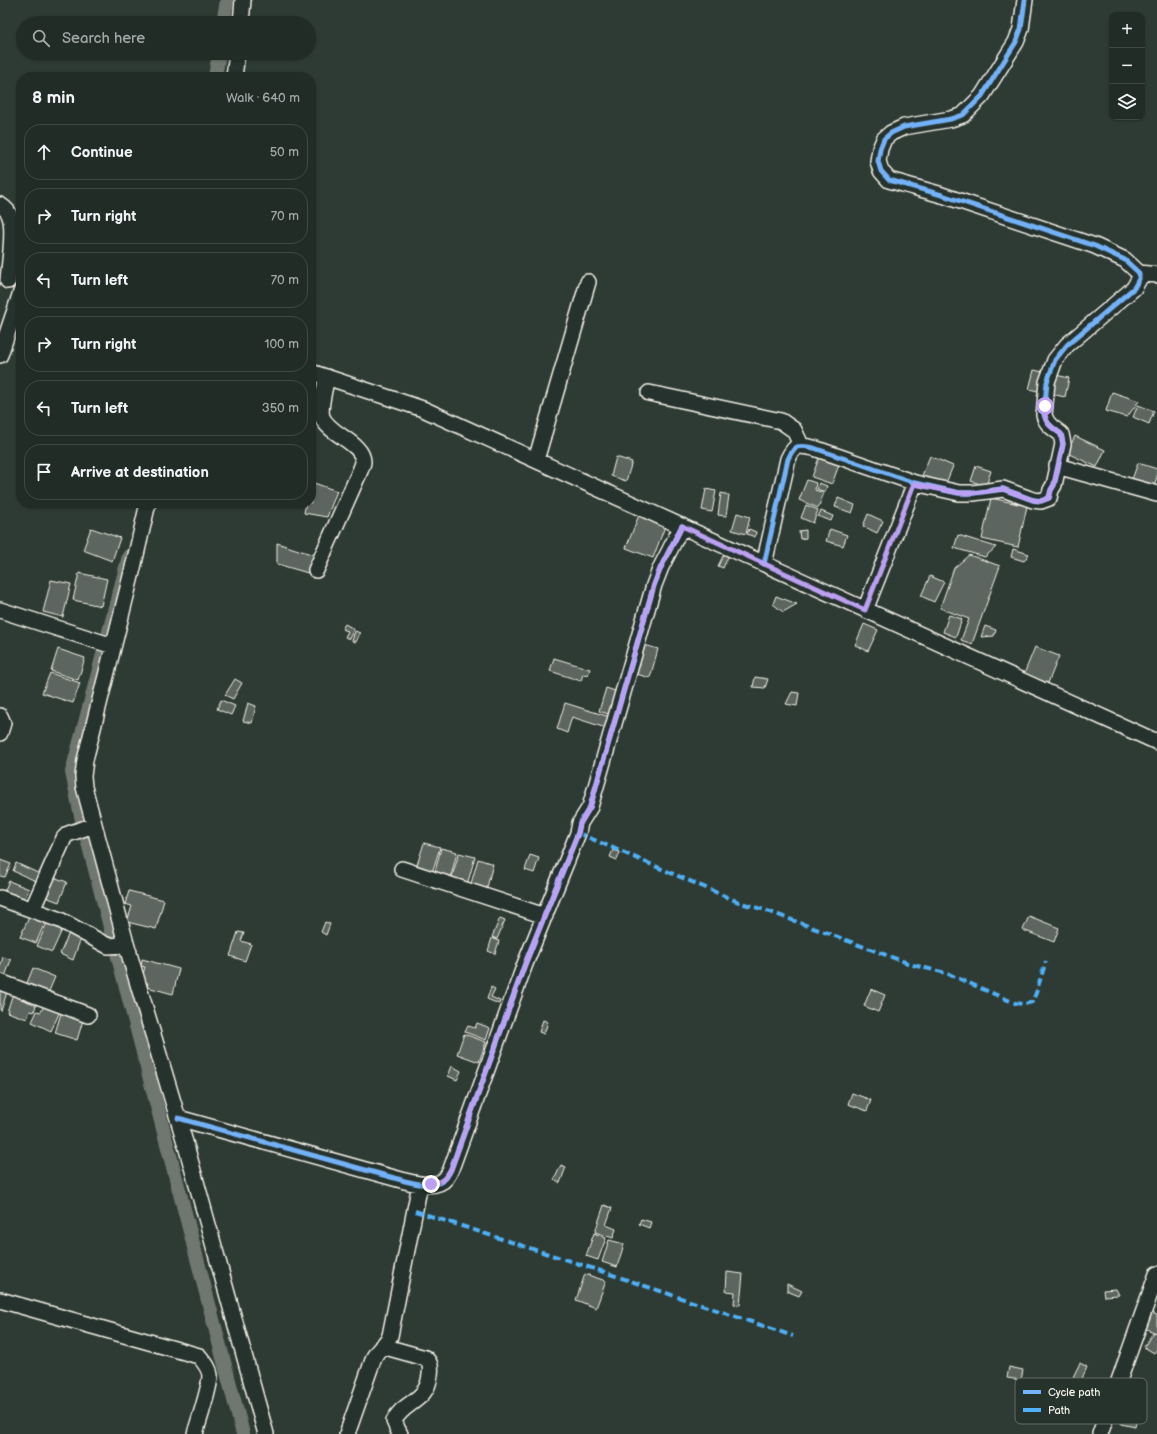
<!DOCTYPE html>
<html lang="en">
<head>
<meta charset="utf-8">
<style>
  :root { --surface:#222c27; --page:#2e3833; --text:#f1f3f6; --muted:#a2a7a7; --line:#3f4844 }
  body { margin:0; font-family:"Balsamiq Sans",sans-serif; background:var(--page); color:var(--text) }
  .controls { position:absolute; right:12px; top:12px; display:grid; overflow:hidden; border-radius:8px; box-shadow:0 1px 3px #0004 }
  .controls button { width:36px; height:36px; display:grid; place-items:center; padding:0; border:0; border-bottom:1px solid var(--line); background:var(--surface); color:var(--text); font:20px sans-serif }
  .stop { position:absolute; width:12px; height:12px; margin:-9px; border:3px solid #bca0f2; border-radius:50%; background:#fff }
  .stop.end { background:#bca0f2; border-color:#fff; box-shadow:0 1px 4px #0008 }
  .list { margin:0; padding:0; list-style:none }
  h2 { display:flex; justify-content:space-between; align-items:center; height:52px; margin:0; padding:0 16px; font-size:17px }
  h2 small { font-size:13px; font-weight:400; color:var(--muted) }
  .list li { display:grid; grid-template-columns:26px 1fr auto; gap:12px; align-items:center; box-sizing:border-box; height:56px; margin:0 8px 8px; padding:0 8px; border:1px solid var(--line); border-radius:16px }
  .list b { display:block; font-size:15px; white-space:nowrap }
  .list em { font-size:13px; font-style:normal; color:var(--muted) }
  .icon { flex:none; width:22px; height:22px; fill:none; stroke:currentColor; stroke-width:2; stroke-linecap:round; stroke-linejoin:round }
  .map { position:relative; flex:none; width:1157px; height:1434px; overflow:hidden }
  .search { position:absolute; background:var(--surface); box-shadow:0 1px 3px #0004; left:16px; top:16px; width:300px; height:44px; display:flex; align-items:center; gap:10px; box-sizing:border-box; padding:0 14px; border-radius:22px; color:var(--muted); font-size:15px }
  .panel { position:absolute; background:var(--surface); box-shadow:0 1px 3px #0004; left:16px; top:72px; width:300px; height:436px; border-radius:16px }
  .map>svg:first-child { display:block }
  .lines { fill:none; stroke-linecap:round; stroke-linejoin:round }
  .canal { stroke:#6f7770; stroke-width:14 }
  .building { fill:#5c655e; stroke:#f4f1e8 }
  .street-casing { stroke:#f4f1e8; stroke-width:18 }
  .street { stroke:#26332d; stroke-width:15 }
  .quiet { stroke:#4fb1f8; stroke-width:4; stroke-dasharray:8 4; stroke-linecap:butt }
  .cycleway-casing { stroke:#26332d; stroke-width:8 }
  .cycleway { stroke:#73b2f8; stroke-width:5 }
  .route { stroke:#bca0f2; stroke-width:5 }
  .key { fill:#26332d; stroke:#646c65; stroke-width:1 }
  .key-label { font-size:11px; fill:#f4f1e8 }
</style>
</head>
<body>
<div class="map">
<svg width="1157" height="1434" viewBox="0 0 1157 1434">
  <rect width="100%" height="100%" fill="#2e3b34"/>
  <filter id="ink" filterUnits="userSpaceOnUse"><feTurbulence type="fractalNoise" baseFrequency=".025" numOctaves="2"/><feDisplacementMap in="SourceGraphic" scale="8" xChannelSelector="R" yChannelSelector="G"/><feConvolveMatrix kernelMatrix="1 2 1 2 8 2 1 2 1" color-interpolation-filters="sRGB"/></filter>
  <g filter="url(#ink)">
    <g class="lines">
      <path class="canal" d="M223 23 227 0
        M215 77 219 53
        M129 556 72 772 81 816 243 1434"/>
    </g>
    <path class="building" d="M1034 370 1069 378 1065 397 1029 389Z
      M1112 392 1139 401 1127 417 1106 411Z
      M1138 405 1154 411 1149 424 1133 417Z
      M1075 436 1105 450 1097 467 1067 453Z
      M820 455 840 462 832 484 812 477Z
      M930 456 953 466 944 488 921 478Z
      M616 457 632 462 626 481 611 476Z
      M1138 463 1157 469V477L1153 489 1131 482Z
      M976 466 991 471 986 486 971 481Z
      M807 480 816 483 815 490 824 493 818 508 799 500Z
      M311 482 337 491 327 517 304 513 306 503H311Z
      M819 483 827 486 825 492 817 489Z
      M706 489 716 491 712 512 702 510Z
      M721 493 729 495 726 516 718 515Z
      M838 498 855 505 852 513 835 507Z
      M991 498 1027 506 1018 547 982 539Z
      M806 505 818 510 813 523 801 518Z
      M641 510 667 521 653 558 626 548Z
      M821 511 833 516 831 521 818 516Z
      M737 513 750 517 746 534 732 530Z
      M868 514 883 521 877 533 863 526Z
      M91 528 120 538 112 561 83 550Z
      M749 529 756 532 755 537 747 534Z
      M830 529 847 535 843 546 826 541Z
      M806 530V538L800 539 799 531Z
      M958 535 996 547 985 557 954 548Z
      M277 543 314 555 308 573 277 564Z
      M1013 549 1029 554 1024 561 1011 557Z
      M726 550 730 552 723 568 718 566Z
      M969 555 1000 566 972 644 961 640 969 619 940 608 954 568Z
      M79 573 107 579 101 606 73 600Z
      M930 576 944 582 934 602 921 596Z
      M51 580 71 584 63 617 43 612Z
      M776 596 797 604 783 612 773 604Z
      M949 615 962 619 956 637 943 632Z
      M345 624 354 629 349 639 345 637 348 631 342 629Z
      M864 624 878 630 868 651 855 645Z
      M985 626 996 630 994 636 981 637Z
      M355 631 360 633 356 642 352 641Z
      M641 644 658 649 650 678 633 673Z
      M1035 647 1059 656 1048 683 1024 674Z
      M58 649 85 658 78 680 51 671Z
      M554 658 590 669 588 675 583 674 581 681 550 671Z
      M50 673 80 683 73 703 42 693Z
      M755 677 768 679 765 688 753 687Z
      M235 679 242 683 233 699 225 695Z
      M606 688 618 692 612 715 599 711Z
      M792 692 799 693 797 706 786 704Z
      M221 700 235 706 231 715 217 709Z
      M248 703 256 706 252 723 243 721Z
      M565 703 610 717 606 728 572 717 567 733 557 729Z
      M424 843 440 847 432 873 416 868Z
      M441 848 457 852 450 880 434 876Z
      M613 850 620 852 617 860 610 857Z
      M459 853 475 857 467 885 451 880Z
      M530 855 539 858 534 873 525 870Z
      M478 859 493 864 486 891 470 887Z
      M0 860 11 864 5 877 0 876Z
      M16 863 40 874 36 881 13 871Z
      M48 875 67 882 59 902 40 895Z
      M9 881 29 889 22 905 2 896Z
      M129 891 164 900 156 929 127 922 132 906 125 904Z
      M31 913 46 920 36 943 20 937Z
      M1029 916 1059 928 1054 942 1023 930Z
      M500 918 505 920 497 939 492 937Z
      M325 922 330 924 326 935 321 932Z
      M47 923 62 930 52 952 37 946Z
      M238 932 244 933 241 941 251 944 245 961 230 956Z
      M69 933 81 938 73 960 60 954Z
      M492 938 499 941 495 954 488 951Z
      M3 957 11 960 3 982 0 981V967Z
      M142 959 179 969 173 994 147 987 148 983 141 981 145 967 141 966Z
      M33 968 55 977 47 996 25 988Z
      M491 987 495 989 491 997 500 1001 499 1004 487 999Z
      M0 989 7 992 1 1011 0 1010Z
      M871 989 885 995 878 1012 864 1006Z
      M14 990 38 998 34 1012 30 1011 27 1019 7 1012Z
      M45 1003 61 1009 51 1031 32 1022 37 1011 41 1012Z
      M62 1010 84 1017 77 1040 55 1033Z
      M543 1020 548 1022 544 1034 539 1032Z
      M477 1023 490 1028 486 1040 465 1032 468 1026 475 1028Z
      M464 1034 486 1042 479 1062 457 1054Z
      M452 1066 461 1071 457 1080 448 1076Z
      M852 1093 871 1100 867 1111 848 1104Z
      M561 1165 566 1167 560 1183 554 1180Z
      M604 1205 612 1208 606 1225 616 1229 613 1238 595 1232Z
      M641 1219 651 1222 649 1228 639 1224Z
      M594 1233 606 1238 598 1260 586 1256Z
      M609 1240 624 1244 617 1267 602 1262Z
      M727 1272 743 1274 740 1305 734 1304 735 1292 726 1291Z
      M585 1274 606 1281 596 1308 576 1300Z
      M787 1284 802 1291 799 1296 787 1291Z
      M1116 1289 1119 1295 1104 1296 1103 1290Z
      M1152 1313 1157 1315V1333L1146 1329Z
      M1153 1332 1157 1334V1349L1154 1353 1144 1347Z
      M1080 1363 1087 1367 1081 1381 1073 1377Z
      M1009 1367 1023 1370 1021 1380 1007 1378Z
      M1124 1415 1137 1418 1135 1427 1121 1424Z"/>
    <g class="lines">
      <g class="street-casing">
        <path id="street" d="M241 23 243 0
          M234 77 237 53
          M0 205C5 208 9 211 10 217 15 231 9 265 8 281
          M1139 273 1157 275
          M0 355 21 292
          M311 372 423 409 1157 742
          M649 393 781 421 794 430 801 445
          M536 460 588 282
          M1057 466 1157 494
          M148 503 132 572 85 760 83 776 84 787 127 947 187 1149 266 1434
          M764 564 788 459C795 444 798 445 814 448L915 483 959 493H973L1003 489 1033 500 1041 501 1049 498 1051 490 1054 485 1063 444 1061 434C1053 428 1046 424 1044 415L1047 382 1055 360 1067 345 1134 288 1139 279V273L1125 260 1095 246 942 195 889 180 881 171 878 161 880 149 884 139 891 133 904 127 951 119 963 115 982 96 1016 42 1021 29 1025 0
          M316 570 360 471C361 468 363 464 363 462 363 442 329 435 322 417 319 408 325 387 327 377
          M0 610 113 646
          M865 610 915 483
          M0 716 3 723 0 733
          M402 869 545 916
          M0 898 60 920 108 946 123 945 129 952
          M32 910 64 838 68 834 94 825
          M0 982 88 1015
          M178 1118 405 1181C417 1184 437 1189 446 1178 448 1175 450 1172 451 1169L525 964 578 833 580 823 590 807 654 585 661 567 682 526
          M0 1300 199 1356C204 1362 209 1367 210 1375 210 1389 199 1419 195 1434
          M382 1346 425 1358C431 1363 431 1368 430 1375 427 1403 403 1401 394 1421L397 1428 400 1434
          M347 1434 374 1357C378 1349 386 1344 390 1336L420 1184
          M1100 1434 1157 1274"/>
      </g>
      <use href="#street" class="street"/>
      <path class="quiet" d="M578 833 741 903 765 910 913 965 946 973 1015 1003 1025 1004 1032 1002 1036 993 1046 961
        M415 1211 604 1272 793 1336"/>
      <g class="cycleway-casing">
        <path id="cycleway" d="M764 564 788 459C795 444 798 445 814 448L915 483 959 493H973L1003 489 1033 500 1041 501 1049 498 1051 490 1054 485 1063 444 1061 434C1053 428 1046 424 1044 415L1047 382 1055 360 1067 345 1134 288 1139 279V273L1125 260 1095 246 942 195 889 180 881 171 878 161 880 149 884 139 891 133 904 127 951 119 963 115 982 96 1016 42 1021 29 1025 0
          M178 1118 405 1181C417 1184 437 1189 446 1178 448 1175 450 1172 451 1169L525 964 578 833 580 823 590 807 654 585 661 567 682 526"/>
      </g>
      <use href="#cycleway" class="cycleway"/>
    </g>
  </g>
  <g class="lines" filter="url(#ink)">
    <path class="route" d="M431 1184C442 1182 446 1178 451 1169L525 964 578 833 580 824 590 807 654 585 661 567 682 526 865 610 914 484 959 493H973L1003 489 1033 500 1041 501 1049 498 1051 490 1054 485 1063 444 1061 434C1048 425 1044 422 1045 406"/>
  </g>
  <rect x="1015" y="1378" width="132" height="46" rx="6" class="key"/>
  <rect x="1023" y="1390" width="18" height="4" fill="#73b2f8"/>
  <rect x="1023" y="1408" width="18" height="4" fill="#4fb1f8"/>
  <g class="key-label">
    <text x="1048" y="1396">Cycle path</text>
    <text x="1048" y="1414">Path</text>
  </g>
</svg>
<div class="controls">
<button>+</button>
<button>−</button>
<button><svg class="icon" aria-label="layers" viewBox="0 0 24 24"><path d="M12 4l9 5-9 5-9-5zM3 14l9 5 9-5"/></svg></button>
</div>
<div class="stop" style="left:1045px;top:406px"></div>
<div class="stop end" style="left:431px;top:1184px"></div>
<div class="search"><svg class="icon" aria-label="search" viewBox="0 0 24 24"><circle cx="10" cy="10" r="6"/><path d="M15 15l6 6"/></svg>Search here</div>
<section class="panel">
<h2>8 min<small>Walk · 640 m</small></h2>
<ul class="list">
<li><svg class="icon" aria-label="ahead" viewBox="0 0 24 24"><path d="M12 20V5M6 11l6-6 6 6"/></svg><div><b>Continue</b></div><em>50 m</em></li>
<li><svg class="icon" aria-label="right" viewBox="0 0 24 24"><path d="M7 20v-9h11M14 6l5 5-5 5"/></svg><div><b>Turn right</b></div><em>70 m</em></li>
<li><svg class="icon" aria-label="left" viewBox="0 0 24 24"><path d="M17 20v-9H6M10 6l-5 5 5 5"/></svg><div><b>Turn left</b></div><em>70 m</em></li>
<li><svg class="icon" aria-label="right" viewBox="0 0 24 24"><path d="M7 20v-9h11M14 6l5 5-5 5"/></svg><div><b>Turn right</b></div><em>100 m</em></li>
<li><svg class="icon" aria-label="left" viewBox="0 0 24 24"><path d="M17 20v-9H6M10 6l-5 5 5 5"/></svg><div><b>Turn left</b></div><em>350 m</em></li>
<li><svg class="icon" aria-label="arrive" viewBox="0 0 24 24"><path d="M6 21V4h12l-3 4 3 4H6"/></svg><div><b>Arrive at destination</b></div></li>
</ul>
</section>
</div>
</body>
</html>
